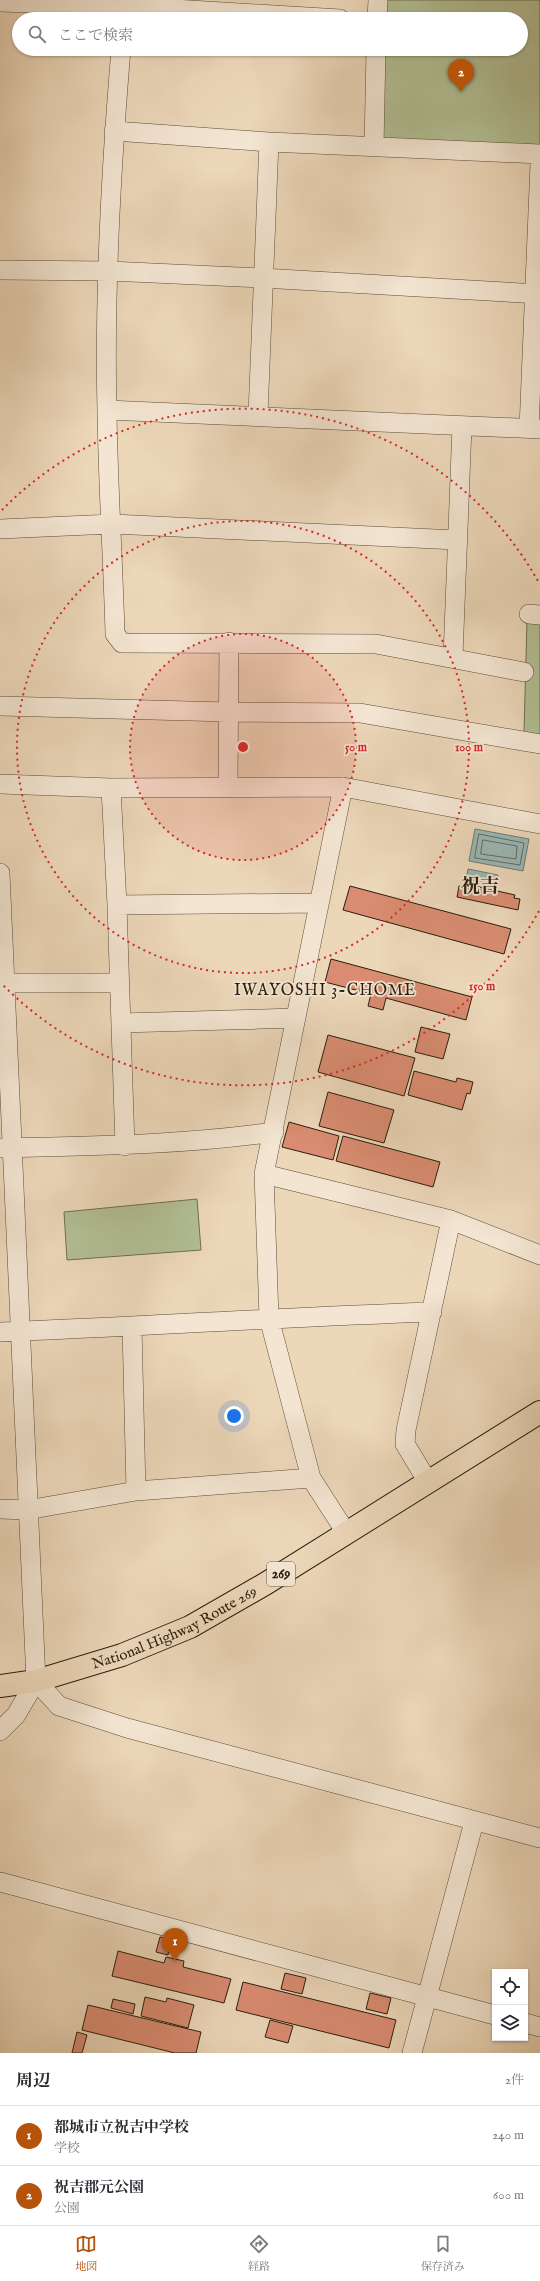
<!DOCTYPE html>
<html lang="ja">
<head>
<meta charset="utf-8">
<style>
  :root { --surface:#fff; --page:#f7f7f7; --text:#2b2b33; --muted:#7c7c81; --line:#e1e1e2; --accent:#b45309 }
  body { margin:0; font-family:"IM FELL English","Noto Serif JP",serif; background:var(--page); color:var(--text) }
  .controls { position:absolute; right:12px; bottom:12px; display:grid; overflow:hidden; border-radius:0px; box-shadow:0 1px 3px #0004 }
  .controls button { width:36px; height:36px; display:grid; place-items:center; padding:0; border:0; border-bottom:1px solid var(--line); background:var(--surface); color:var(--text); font:20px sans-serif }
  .you { position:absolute; left:234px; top:1416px; width:14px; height:14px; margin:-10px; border:3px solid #fff; border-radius:50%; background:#1a73e8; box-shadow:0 0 0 6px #1a73e833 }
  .badge { display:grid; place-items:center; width:26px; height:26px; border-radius:50%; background:var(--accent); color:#fff; font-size:13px; font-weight:700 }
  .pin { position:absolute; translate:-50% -33px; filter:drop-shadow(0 1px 2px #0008) }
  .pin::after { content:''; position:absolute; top:21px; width:14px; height:12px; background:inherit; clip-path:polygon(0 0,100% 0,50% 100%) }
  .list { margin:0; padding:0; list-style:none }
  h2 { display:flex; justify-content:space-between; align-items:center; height:52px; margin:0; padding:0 16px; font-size:17px }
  h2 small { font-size:13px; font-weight:400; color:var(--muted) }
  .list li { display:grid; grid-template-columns:26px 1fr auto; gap:12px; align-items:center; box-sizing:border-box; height:60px; padding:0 16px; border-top:1px solid var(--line) }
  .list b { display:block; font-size:15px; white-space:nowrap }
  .list p { margin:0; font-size:13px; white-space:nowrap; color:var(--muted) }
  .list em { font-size:13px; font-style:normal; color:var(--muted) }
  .icon { flex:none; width:22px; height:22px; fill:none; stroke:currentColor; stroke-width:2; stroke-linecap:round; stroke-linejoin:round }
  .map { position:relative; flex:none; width:540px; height:2053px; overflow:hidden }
  .search { position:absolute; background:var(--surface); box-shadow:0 1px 3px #0004; left:12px; right:12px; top:12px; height:44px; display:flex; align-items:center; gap:10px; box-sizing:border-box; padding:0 14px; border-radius:22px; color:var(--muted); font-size:15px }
  .sheet { height:172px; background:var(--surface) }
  nav { display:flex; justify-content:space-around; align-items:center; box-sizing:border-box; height:56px; border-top:1px solid var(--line); background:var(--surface); font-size:11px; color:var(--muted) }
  nav a { display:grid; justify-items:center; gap:2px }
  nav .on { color:var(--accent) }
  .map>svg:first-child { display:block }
  .green { fill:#b2bf94; stroke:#6e6e51 }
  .water { fill:#9ab8b6; stroke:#6d7a73 }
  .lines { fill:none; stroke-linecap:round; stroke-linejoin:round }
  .shore { stroke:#626b62; stroke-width:1 }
  .building { fill:#d98c71; stroke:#291e0e }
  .minor-casing { stroke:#5a4c39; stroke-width:20 }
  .highway-casing { stroke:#291e0e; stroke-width:24 }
  .minor { stroke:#f3e5d2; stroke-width:19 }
  .highway { stroke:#ecd7b9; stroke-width:22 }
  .ring { fill:none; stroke:#d62828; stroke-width:2; stroke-dasharray:2 4 }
  .labels { text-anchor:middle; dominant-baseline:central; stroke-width:3.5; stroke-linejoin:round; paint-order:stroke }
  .shield { fill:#f3e5d2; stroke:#665a49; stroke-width:1 }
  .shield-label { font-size:14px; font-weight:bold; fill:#291e0e }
  .street-label { font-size:15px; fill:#291e0e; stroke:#f3e5d2 }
  .neighbourhood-label { font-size:16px; letter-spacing:1px; fill:#291e0e; stroke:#f3e5d2 }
  .district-label { font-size:19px; font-weight:bold; fill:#291e0e; stroke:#f3e5d2 }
  .centre { fill:#d62828; stroke:#f3e5d2; stroke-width:2 }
  .ring-label { font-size:12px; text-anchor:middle; font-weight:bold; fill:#d62828; stroke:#f3e5d2; stroke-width:3.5; stroke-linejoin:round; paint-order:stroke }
</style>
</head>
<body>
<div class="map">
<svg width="540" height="2053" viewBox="0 0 540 2053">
  <rect width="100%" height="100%" fill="#ecd7b9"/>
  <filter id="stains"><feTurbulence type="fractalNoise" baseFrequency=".005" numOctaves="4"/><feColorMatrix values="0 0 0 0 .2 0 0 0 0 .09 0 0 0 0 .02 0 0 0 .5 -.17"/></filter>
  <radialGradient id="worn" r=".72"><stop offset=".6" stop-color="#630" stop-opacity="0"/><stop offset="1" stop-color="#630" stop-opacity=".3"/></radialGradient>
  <path class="green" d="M386 0H540V146L386 139 381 134 384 49H521V19H385Z
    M527 621 540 622V736L524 733Z
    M197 1199 201 1250 67 1260 64 1212Z"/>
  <path class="water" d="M475 829 529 839 523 871 469 861Z
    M468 869 498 875 496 884 466 879Z"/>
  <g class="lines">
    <path class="shore" d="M479 834 524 843 520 865 475 858Z
      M483 840 517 846 516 859 481 854Z"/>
  </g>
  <path class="building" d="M350 886 511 929 504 954 343 910Z
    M459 886 474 890 475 886 515 895 514 898 520 899 518 910 457 897Z
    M331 959 472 997 466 1020 386 998 383 1010 368 1006 371 994 325 982Z
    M421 1027 450 1034 443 1059 415 1052Z
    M328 1035 415 1058 404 1096 318 1072Z
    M414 1071 456 1082 457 1078 473 1082 470 1094 467 1093 462 1110 408 1095Z
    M328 1092 394 1110 384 1143 319 1126Z
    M289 1122 339 1136 333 1160 282 1147Z
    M343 1136 440 1162 433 1187 336 1161Z
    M160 1937 171 1939 168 1955 156 1952Z
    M118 1951 164 1963 166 1957 184 1961 183 1967 231 1979 224 2003 112 1976Z
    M285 1973 306 1978 302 1994 281 1989Z
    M243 1982 396 2020 389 2048 236 2010Z
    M370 1993 391 1998 387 2014 366 2009Z
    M145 1997 166 2002 167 1998 194 2005 188 2028 141 2016Z
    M113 1999 135 2004 133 2014 111 2008Z
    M88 2005 201 2032 196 2053H175L82 2030Z
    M270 2020 293 2026 288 2043 265 2037Z
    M77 2032 87 2035 82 2053H72Z"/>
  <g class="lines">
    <g class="minor-casing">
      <path id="minor" d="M0 2 124 6 340 19
        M377 19 378 0
        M121 49C111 169 104 291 107 411 108 485 113 560 115 634L122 643 376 644 524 672
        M114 131 269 142 540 154
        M374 146 376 49
        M0 270 109 271 262 278 540 294
        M107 410 540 429
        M258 415 269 142
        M529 429 540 164
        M0 529 112 524 457 540
        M529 614 540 615
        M453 657 462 426
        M0 706 228 712 360 713 540 744
        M0 784 111 788 343 787 540 824
        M228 786 229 642
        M343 787 264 1174 269 1318 311 1478 347 1534
        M111 788 117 905 125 1146
        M0 873 36 1681 59 1706 127 1728 540 1838
        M117 905 318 903
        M0 983H120
        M121 1023 296 1018
        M0 1148C92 1146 183 1145 274 1132
        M264 1174 451 1220 540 1255
        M132 1327 136 1491
        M0 1332C144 1326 288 1317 432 1312
        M428 1482 405 1444 406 1430 451 1220
        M0 1509 27 1510 136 1491 311 1478
        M0 1731 16 1715 36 1681
        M0 1882 495 2015
        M525 2023 540 2027
        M412 2053 474 1822"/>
    </g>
    <g class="highway-casing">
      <g id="highway">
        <path id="s1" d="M0 1686 36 1681 122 1655 190 1627 265 1584 540 1412"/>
      </g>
    </g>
    <use href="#minor" class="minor"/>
    <use href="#highway" class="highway"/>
  </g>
  <circle cx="243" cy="747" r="113" fill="#d62828" fill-opacity=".12"/>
  <g class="ring">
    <circle cx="243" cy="747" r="113"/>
    <circle cx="243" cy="747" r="226"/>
    <path d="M539 911A338 338 0 0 1 2 984M2 510A338 338 0 0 1 539 583"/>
  </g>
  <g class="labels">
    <rect class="shield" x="267" y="1562" width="28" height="24" rx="3"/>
    <g class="shield-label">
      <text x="281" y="1574">269</text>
    </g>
    <g class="street-label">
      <text stroke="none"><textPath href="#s1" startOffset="185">National Highway Route 269</textPath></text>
    </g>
    <g class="neighbourhood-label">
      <text x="325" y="991">IWAYOSHI 3-CHOME</text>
    </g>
    <g class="district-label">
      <text x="480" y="887">祝吉</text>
    </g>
  </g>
  <circle cx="243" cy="747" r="6" class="centre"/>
  <g class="ring-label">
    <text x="356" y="751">50 m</text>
    <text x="469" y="751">100 m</text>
    <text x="482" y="990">150 m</text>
  </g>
  <rect width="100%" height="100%" filter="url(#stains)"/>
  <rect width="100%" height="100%" fill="url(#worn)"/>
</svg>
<div class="controls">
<button><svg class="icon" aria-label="locate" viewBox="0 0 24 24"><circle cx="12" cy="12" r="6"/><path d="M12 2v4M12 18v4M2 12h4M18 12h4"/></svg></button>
<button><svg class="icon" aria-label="layers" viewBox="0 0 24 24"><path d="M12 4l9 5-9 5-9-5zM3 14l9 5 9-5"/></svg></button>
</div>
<div class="you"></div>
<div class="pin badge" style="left:175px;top:1961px">1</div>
<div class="pin badge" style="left:461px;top:92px">2</div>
<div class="search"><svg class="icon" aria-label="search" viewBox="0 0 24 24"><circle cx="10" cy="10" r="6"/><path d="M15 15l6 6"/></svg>ここで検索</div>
</div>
<section class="sheet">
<h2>周辺<small>2件</small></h2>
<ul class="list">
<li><span class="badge">1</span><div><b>都城市立祝吉中学校</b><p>学校</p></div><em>240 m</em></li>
<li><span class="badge">2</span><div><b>祝吉郡元公園</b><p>公園</p></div><em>600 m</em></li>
</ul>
</section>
<nav>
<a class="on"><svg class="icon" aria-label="map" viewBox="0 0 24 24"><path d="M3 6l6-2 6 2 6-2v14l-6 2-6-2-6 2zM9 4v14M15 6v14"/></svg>地図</a>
<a><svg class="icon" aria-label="directions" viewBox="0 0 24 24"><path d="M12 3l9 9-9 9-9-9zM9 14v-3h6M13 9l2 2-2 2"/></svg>経路</a>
<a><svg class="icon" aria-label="saved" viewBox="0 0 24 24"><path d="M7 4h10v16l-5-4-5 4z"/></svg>保存済み</a>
</nav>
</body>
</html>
